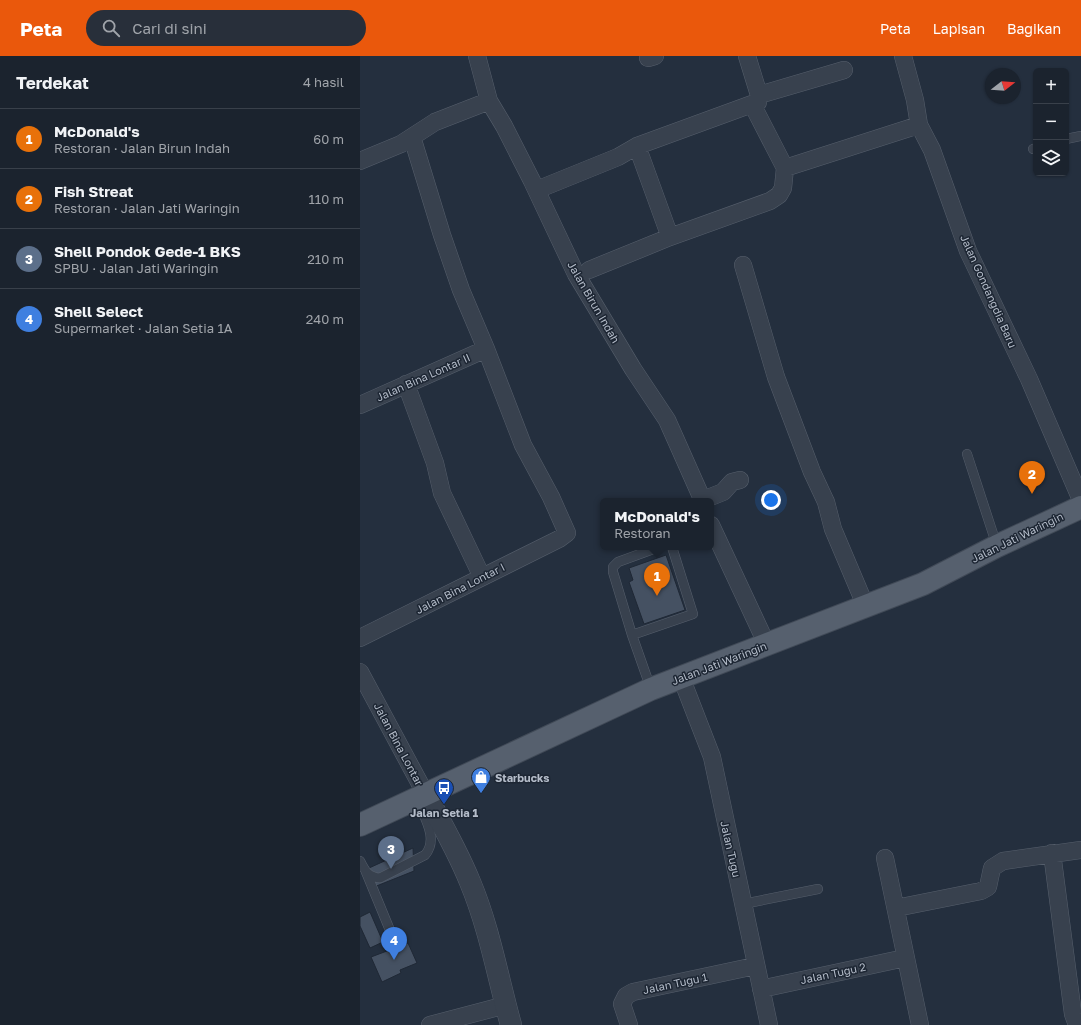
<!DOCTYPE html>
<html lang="id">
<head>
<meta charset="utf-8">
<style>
  :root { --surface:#1b232e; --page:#282f3a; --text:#f1f3f6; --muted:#a0a4aa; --line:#39404a; --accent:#ea580c }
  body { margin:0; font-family:"Golos Text",sans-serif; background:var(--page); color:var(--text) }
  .controls { position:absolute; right:12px; top:12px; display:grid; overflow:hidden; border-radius:6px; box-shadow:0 1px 3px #0004 }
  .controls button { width:36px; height:36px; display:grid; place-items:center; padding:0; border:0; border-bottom:1px solid var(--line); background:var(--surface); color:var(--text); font:20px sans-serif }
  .compass { position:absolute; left:625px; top:12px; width:36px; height:36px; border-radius:50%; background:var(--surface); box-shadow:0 1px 3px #0004; rotate:73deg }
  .you { position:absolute; left:411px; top:444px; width:14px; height:14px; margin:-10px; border:3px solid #fff; border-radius:50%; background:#1a73e8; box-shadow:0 0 0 6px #1a73e833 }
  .badge { display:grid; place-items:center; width:26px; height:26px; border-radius:50%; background:var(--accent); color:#fff; font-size:13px; font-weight:700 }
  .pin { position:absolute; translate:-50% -33px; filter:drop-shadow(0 1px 2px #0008) }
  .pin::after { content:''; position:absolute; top:21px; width:14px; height:12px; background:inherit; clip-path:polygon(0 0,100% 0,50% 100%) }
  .popup { position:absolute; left:240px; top:442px; width:114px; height:52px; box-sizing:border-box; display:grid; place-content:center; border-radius:6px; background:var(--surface); filter:drop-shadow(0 1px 3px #0005); font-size:13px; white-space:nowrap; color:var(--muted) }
  .popup b { font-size:15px; color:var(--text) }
  .popup::after { content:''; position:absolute; left:50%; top:100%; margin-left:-8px; border:8px solid transparent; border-top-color:var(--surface) }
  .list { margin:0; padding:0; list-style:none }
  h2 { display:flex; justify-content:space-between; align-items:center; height:52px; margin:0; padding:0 16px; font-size:17px }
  h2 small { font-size:13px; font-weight:400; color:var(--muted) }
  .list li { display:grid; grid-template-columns:26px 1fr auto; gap:12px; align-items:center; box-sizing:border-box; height:60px; padding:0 16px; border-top:1px solid var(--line) }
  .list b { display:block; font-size:15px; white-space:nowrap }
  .list p { margin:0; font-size:13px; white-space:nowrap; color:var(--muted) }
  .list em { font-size:13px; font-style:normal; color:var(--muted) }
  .icon { flex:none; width:22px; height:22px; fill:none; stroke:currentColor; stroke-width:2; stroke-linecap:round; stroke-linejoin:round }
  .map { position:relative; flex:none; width:721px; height:969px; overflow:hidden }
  header { display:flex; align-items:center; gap:24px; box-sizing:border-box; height:56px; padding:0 20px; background:var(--accent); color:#fff }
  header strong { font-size:19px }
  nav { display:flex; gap:22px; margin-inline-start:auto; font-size:14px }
  .search { width:280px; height:36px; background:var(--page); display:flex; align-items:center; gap:10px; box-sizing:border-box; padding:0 14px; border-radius:22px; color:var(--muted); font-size:15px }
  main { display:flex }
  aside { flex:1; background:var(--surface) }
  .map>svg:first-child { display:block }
  .building { fill:#455162; stroke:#1f2835 }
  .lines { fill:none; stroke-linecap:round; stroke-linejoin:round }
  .service-casing { stroke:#565f6c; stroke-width:10 }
  .minor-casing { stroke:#565f6c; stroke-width:18 }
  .tertiary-casing { stroke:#565f6c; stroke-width:22 }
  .primary-casing { stroke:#414a57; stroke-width:24 }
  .service { stroke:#38414e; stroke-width:9 }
  .minor { stroke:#38414e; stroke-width:17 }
  .tertiary { stroke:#38414e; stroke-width:21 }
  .primary { stroke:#56606e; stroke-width:22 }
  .labels { text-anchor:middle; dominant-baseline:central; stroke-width:3; stroke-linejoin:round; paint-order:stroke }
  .street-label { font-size:11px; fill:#b4bcc9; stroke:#1d2633 }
  .poi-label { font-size:11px; font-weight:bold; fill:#b4bcc9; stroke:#1d2633; text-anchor:start }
</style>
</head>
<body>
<header>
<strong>Peta</strong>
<div class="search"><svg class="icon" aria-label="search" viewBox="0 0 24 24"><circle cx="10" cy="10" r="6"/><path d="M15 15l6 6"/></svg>Cari di sini</div>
<nav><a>Peta</a><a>Lapisan</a><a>Bagikan</a></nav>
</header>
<main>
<aside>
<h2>Terdekat<small>4 hasil</small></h2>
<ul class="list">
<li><span class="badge" style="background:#e8710a">1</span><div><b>McDonald's</b><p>Restoran · Jalan Birun Indah</p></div><em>60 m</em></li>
<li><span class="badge" style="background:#e8710a">2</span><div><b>Fish Streat</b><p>Restoran · Jalan Jati Waringin</p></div><em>110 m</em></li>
<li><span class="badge" style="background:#5c6f8a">3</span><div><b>Shell Pondok Gede-1 BKS</b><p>SPBU · Jalan Jati Waringin</p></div><em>210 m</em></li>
<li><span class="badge" style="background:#3f7fe0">4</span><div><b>Shell Select</b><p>Supermarket · Jalan Setia 1A</p></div><em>240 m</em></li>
</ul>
</aside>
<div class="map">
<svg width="721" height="969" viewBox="0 0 721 969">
  <rect width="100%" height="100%" fill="#242f3e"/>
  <path class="building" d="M306 499 325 554 284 568 269 526 273 524 269 512Z
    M53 792 54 815 9 833V812Z
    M10 856 23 886 10 892 0 870V861Z
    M48 887 57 907 40 914 41 917 22 926 11 901Z"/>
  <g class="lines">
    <g class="service-casing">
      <path id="service" d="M706 83 721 80
        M673 93 676 92
        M607 398 637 490
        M272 579 333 558 312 491
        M291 633 272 579 253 516V511L258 506 299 491
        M0 805C5 815 8 821 20 822L65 799C79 783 64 761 57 743
        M6 816 34 884
        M383 848 458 833"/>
    </g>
    <g class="minor-casing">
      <path id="minor" d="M117 0 129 45 144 70 172 125 216 218 273 313 307 364 343 445
        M543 0 555 44 559 69 572 94 608 195 669 323 721 444
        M288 2 295 0
        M399 39 484 14
        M277 90 310 181
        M0 105 41 88 75 66 129 45
        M425 112 559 69
        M184 131 258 101 277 90 392 48
        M383 209 416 321 452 416 466 446 473 473 506 551
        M229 214 310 181 410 145 419 139 423 132 425 112 392 48 398 46 399 39 387 0
        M46 328 75 407 82 437 122 521
        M0 349 126 293
        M343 444 363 436 372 426 380 424
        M351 469 407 589
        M0 582 199 483 207 477 191 441 163 389 126 293 101 234 82 179 52 81
        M0 616 66 739
        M321 621 352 701 409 969
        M692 797 713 958 717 969
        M525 802 560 969
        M536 852 621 835 628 831 632 812 643 805 721 794
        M401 933 545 902
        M70 969 146 949
        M269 969 262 948 266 940 273 936 395 910"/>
    </g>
    <g class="tertiary-casing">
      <path id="tertiary" d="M66 739C82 768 98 796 110 826 129 871 138 922 151 969"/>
    </g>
    <g class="primary-casing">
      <path id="primary" d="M0 769 291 633 563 528 637 490 721 451"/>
    </g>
    <use href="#service" class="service"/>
    <use href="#minor" class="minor"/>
    <use href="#tertiary" class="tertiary"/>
    <use href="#primary" class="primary"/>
  </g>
  <defs>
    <g id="shop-pin" transform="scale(1)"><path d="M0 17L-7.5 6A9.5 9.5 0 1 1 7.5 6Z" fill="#3f7fe0" stroke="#1d2633"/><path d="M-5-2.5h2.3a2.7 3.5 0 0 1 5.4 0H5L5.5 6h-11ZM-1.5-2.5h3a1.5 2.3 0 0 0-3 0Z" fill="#fff"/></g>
    <g id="bus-pin" transform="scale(1)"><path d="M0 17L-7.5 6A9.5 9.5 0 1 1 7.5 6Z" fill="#1a4fb4" stroke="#1d2633"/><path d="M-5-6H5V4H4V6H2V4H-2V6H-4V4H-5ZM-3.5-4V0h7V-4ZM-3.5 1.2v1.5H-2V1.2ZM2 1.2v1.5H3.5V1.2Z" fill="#fff"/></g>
  </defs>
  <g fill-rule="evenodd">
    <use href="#shop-pin" x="121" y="721"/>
    <use href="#bus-pin" x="84" y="732"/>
  </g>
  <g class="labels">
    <g class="street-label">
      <text transform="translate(629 235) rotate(66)">Jalan Gondangdia Baru</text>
      <text transform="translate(234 246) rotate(60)">Jalan Birun Indah</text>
      <text transform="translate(63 321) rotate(-24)">Jalan Bina Lontar II</text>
      <text transform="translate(657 481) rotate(-26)">Jalan Jati Waringin</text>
      <text transform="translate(100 532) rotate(-27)">Jalan Bina Lontar I</text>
      <text transform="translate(359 607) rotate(-21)">Jalan Jati Waringin</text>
      <text transform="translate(39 688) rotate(62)">Jalan Bina Lontar</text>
      <text transform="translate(371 793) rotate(77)">Jalan Tugu</text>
      <text transform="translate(473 917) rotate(-12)">Jalan Tugu 2</text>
      <text transform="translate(315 927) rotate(-12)">Jalan Tugu 1</text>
    </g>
    <g class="poi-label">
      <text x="135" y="721">Starbucks</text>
      <text x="84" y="756" text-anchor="middle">Jalan Setia 1</text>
    </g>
  </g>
</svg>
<div class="controls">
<button>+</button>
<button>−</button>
<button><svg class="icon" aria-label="layers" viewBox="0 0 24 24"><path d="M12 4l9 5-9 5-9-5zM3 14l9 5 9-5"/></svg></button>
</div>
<svg class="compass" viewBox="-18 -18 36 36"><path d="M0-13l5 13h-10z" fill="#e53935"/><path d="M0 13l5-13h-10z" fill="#a0a4aa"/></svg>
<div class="you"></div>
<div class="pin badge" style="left:297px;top:540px;background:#e8710a">1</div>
<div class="popup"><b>McDonald's</b>Restoran</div>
<div class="pin badge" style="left:672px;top:438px;background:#e8710a">2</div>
<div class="pin badge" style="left:31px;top:813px;background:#5c6f8a">3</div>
<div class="pin badge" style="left:34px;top:904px;background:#3f7fe0">4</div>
</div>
</main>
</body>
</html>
